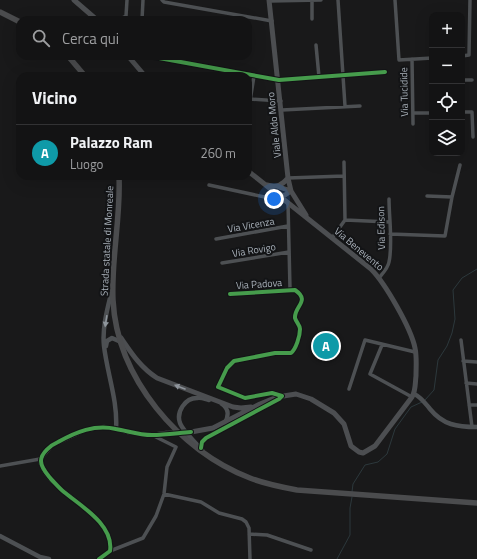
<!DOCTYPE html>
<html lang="it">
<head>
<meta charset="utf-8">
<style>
  :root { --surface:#131314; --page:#202022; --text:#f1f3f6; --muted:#9d9ea0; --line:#323234; --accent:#0f766e }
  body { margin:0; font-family:"Titillium Web",sans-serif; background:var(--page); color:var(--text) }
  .controls { position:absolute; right:12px; top:12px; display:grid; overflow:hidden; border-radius:8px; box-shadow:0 4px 16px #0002 }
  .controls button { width:36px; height:36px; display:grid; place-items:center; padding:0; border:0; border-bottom:1px solid var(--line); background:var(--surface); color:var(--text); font:20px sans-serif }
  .you { position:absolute; left:274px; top:199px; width:14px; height:14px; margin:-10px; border:3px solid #fff; border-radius:50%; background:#1a73e8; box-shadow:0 0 0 6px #1a73e833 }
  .badge { display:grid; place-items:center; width:26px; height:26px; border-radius:50%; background:var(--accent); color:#fff; font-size:13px; font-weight:700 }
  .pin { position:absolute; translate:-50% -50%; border:2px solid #fff; box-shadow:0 1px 4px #0006 }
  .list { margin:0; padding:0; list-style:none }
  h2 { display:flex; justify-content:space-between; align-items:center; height:52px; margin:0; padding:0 16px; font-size:17px }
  h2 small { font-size:13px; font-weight:400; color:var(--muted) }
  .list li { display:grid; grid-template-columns:26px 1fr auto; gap:12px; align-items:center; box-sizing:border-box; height:56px; padding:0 16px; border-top:1px solid var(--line) }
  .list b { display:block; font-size:15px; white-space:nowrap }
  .list p { margin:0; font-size:13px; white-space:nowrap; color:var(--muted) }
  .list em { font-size:13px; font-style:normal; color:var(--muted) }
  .icon { flex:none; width:22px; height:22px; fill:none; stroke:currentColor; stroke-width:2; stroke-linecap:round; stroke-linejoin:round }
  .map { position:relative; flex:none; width:477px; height:559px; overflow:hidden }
  .search { position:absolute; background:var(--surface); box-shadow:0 4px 16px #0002; left:16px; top:16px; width:236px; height:44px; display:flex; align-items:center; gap:10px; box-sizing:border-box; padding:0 14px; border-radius:12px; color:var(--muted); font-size:15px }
  .panel { position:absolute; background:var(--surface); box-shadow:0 4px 16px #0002; left:16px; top:72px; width:236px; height:108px; border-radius:12px }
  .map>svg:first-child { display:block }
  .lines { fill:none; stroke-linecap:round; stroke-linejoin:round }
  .stream { stroke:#2c383c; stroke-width:1 }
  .minor { stroke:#4d5053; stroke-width:3.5 }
  .tertiary { stroke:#4d5053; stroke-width:4.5 }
  .secondary { stroke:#4c4e51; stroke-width:5 }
  .primary { stroke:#4b4c4e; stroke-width:5.5 }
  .tertiary-bridge { stroke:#4d5053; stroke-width:4.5 }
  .cycleway-casing { stroke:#131416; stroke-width:6 }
  .cycleway { stroke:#469c4c; stroke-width:4 }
  .oneway { fill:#8e959c }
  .oneway2 { fill:#8e949b }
  .labels { text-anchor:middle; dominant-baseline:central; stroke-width:4; stroke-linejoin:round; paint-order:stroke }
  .street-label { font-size:10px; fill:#aab2bb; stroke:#131416 }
</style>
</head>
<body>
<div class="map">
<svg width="477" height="559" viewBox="0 0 477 559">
  <rect width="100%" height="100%" fill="#19191a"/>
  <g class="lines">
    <path class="stream" d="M425 400 434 390 438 360 447 346 452 333 455 319 453 290 462 278 477 269
      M352 492 353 484 365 465 378 462 387 454 395 429 411 407 422 402
      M337 559 350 535V508L352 497"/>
    <path class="minor" d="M162 0 164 2 272 21
      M312 0V19
      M338 0 345 106
      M395 0 399 60 432 58
      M270 1 321 0
      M118 20 126 16 127 0
      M142 20 143 0
      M316 45 319 77
      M148 56 279 80 385 72
      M462 56 469 55 470 0
      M412 59 413 124
      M462 80H472
      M250 99 281 101
      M282 110 360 106
      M462 112H472L473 137
      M413 113H432
      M248 114 254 76
      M288 178 344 176
      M209 185 274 199 279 196
      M427 196 452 197
      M288 203 290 289
      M345 220 389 222
      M390 234 445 236 452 197 460 165
      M332 238 345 220 344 162
      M216 239 288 226
      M222 263 289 252
      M379 278C383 273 388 268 389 262 393 245 389 217 389 199
      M461 340 472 427
      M382 345 370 374 412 397
      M463 361 477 362
      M466 383 477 384
      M349 389 365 340 415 352
      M469 405H477
      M201 448 202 442 206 438 279 399 282 396 272 393 245 398 218 387 227 368 234 361 275 353H291C296 349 300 336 300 329 300 325 296 322 295 318 294 306 311 301 295 290L230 294
      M0 466 40 459
      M164 494 201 502 219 513 242 519 246 522 249 528 250 559
      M249 534 267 535 311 550
      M110 551 143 538 156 516 164 494 167 467 176 447 152 435"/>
    <path class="tertiary" d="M111 294C107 310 102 329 104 346 107 373 118 401 116 429
      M106 346 107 341 112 338 121 342
      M414 394C421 397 425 403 430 409 443 425 457 427 477 427
      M222 404C229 409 229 415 225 423
      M202 450C196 443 183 431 180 423 176 412 185 398 197 398 201 397 205 399 209 400
      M0 536 40 557 49 559
      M99 559 110 551C116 512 43 492 40 459L52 445 85 430 104 427 116 429 128 432 151 435 166 433"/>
    <path class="secondary" d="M74 0 97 20
      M269 0 288 178 291 191 306 215
      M128 56 145 76
      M267 185C277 188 282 185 288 178
      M279 187 291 191 285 195 279 196
      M121 338C132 354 141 368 157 378L233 407 241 408 251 407
      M191 432 213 428 260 404 277 397 296 394 311 399 334 413 344 424 351 446 359 452 363 453 375 446 412 397C416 390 415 383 416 376 416 366 417 357 415 348 411 328 385 283 371 269L248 171"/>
    <path class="primary" d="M0 12 20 22
      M68 56 85 76
      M119 176C121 217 111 259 113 300 117 378 179 451 250 478 265 484 281 487 297 490L477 503"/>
    <path class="tertiary-bridge" d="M166 433 191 432"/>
    <g class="cycleway-casing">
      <path id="cycleway" d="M148 56 279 80 385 72
        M201 448 202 442 206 438 279 399 282 396 272 393 245 398 218 387 227 368 234 361 275 353H291C296 349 300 336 300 329 300 325 296 322 295 318 294 306 311 301 295 290L230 294
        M99 559 110 551C114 525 81 506 64 492 59 488 55 483 51 479 47 474 41 468 41 461 41 453 51 445 58 442 76 432 95 424 116 429 128 431 139 435 152 435 165 435 178 433 191 432"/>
    </g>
    <use href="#cycleway" class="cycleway"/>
  </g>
  <defs><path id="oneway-solid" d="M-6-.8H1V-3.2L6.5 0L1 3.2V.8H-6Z"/></defs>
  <use class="oneway" href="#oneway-solid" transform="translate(106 321) rotate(99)"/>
  <use class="oneway2" href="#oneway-solid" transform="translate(180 387) rotate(-159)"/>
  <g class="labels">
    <g class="street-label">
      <text transform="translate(404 92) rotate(-91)">Via Tucidide</text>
      <text transform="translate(274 125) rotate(-96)">Viale Aldo Moro</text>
      <text transform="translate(251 225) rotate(-10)">Via Vicenza</text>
      <text transform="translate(381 228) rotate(-91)">Via Edison</text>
      <text transform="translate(107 241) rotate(-87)">Strada statale di Monreale</text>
      <text transform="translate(359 249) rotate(40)">Via Benevento</text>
      <text transform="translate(254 250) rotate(-9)">Via Rovigo</text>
      <text transform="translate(259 284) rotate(-4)">Via Padova</text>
    </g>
  </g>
</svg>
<div class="controls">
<button>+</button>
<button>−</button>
<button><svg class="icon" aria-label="locate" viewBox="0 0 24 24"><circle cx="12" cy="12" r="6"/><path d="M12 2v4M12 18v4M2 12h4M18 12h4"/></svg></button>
<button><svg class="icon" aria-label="layers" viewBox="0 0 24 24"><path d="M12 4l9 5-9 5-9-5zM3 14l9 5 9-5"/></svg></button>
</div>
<div class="you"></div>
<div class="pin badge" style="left:326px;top:346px;background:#0f9aa8">A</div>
<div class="search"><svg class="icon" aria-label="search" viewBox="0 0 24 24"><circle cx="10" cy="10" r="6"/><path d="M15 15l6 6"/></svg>Cerca qui</div>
<section class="panel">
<h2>Vicino<small></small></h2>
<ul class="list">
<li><span class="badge" style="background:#0f9aa8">A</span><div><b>Palazzo Ram</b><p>Luogo</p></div><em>260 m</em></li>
</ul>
</section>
</div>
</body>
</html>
